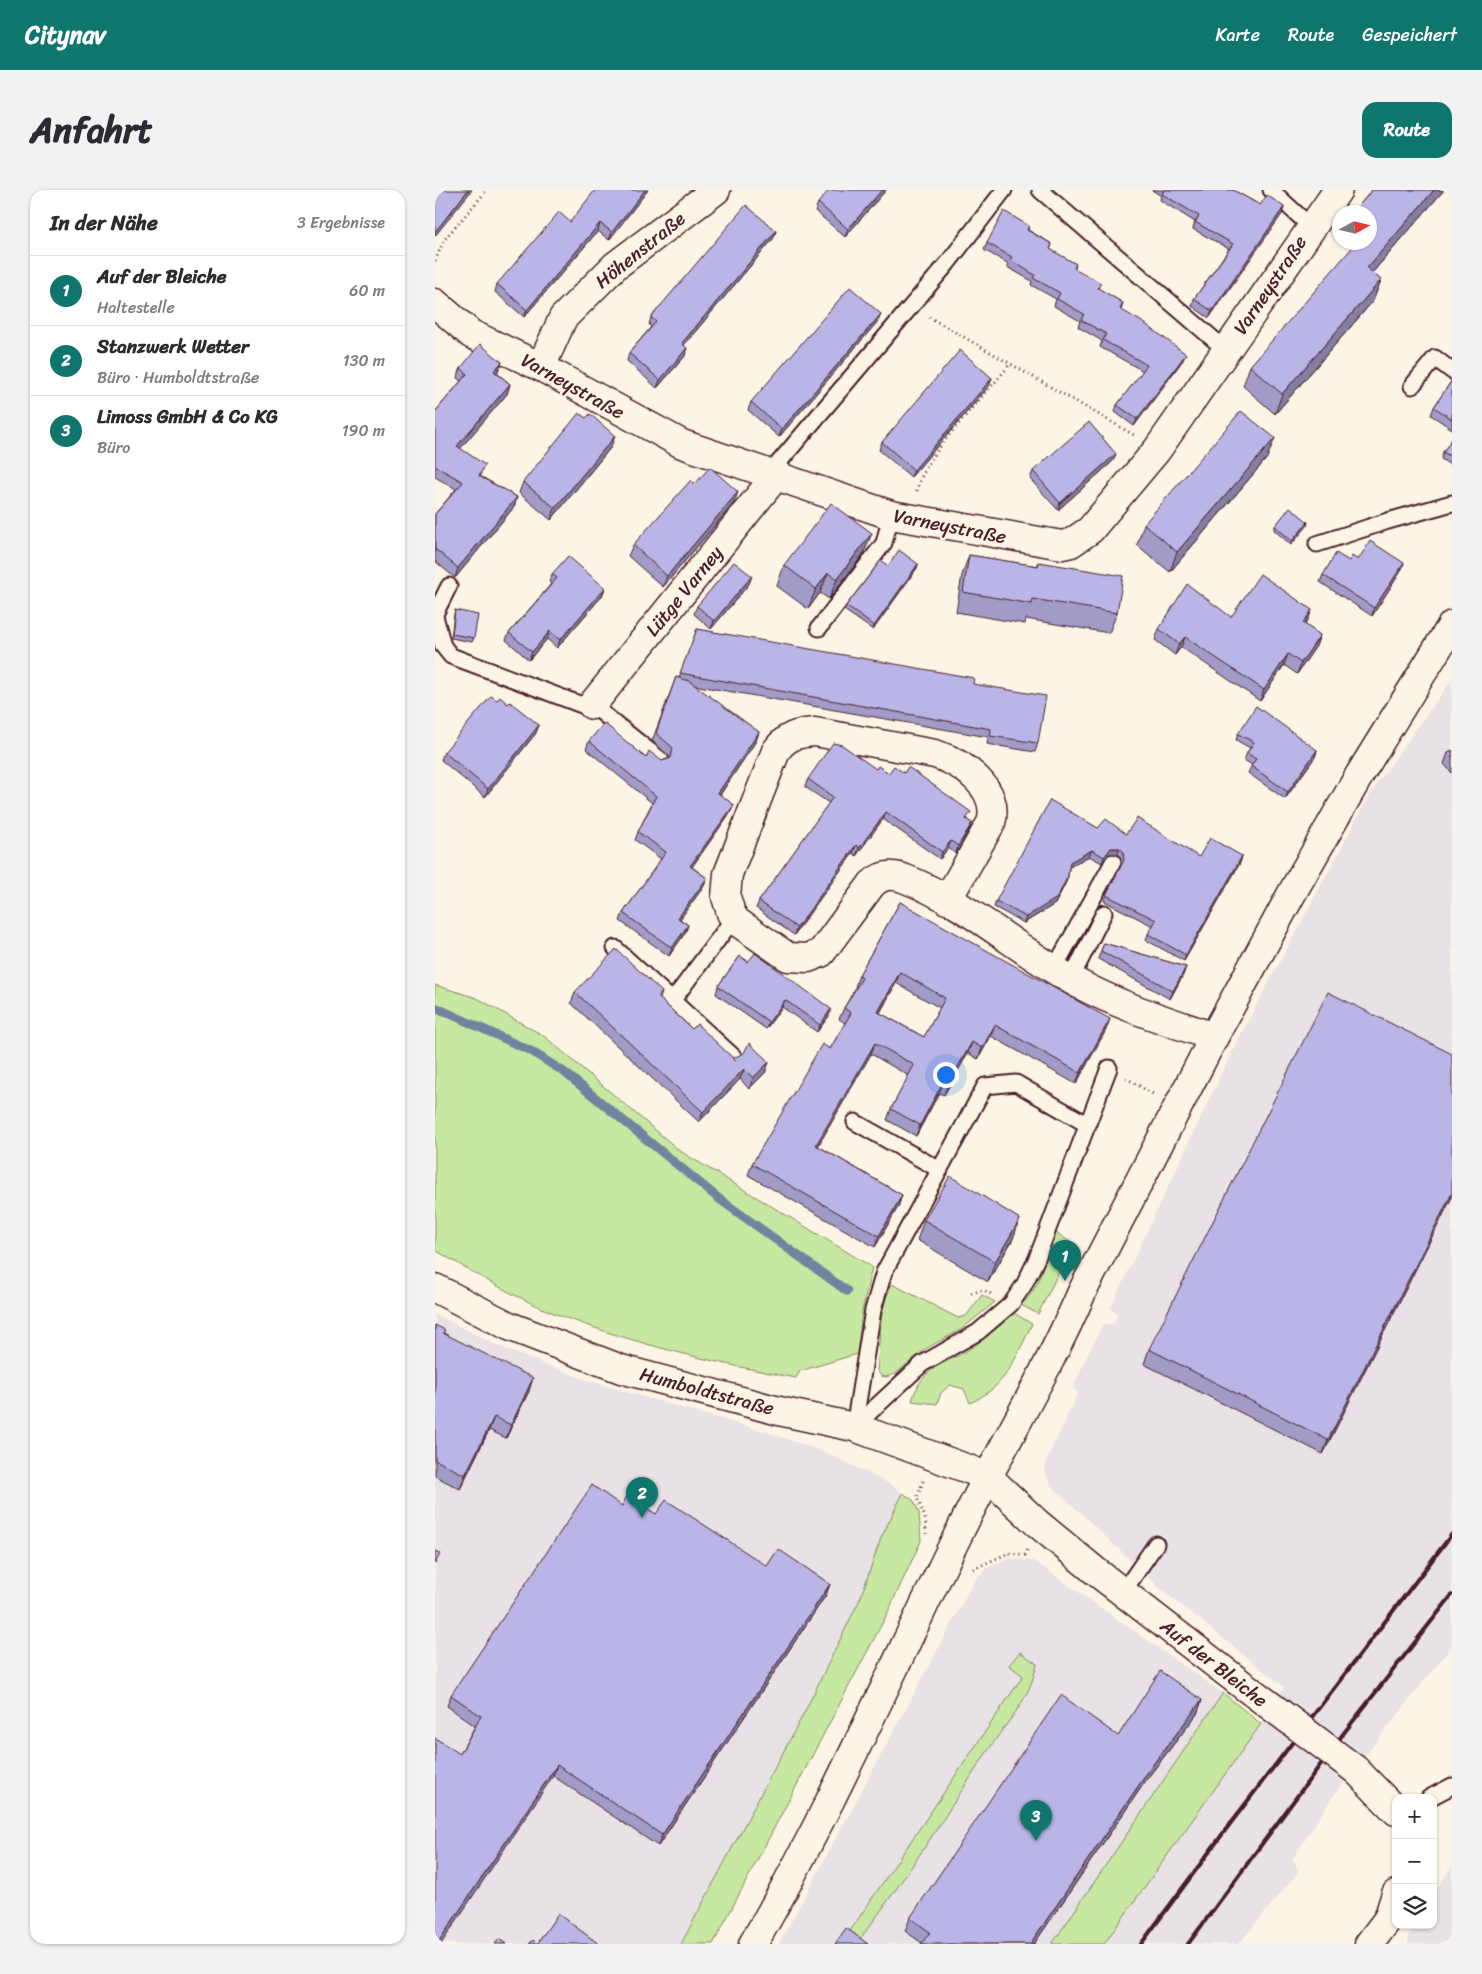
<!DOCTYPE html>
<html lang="de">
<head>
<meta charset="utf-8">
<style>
  :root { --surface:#fff; --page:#f2f2f3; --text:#2b2b33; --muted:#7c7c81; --line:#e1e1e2; --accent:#0f766e }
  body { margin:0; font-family:Sriracha,sans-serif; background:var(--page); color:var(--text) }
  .controls { position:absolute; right:15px; bottom:15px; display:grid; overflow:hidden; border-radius:10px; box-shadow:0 1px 4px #0004 }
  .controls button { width:45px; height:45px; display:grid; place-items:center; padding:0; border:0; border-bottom:1px solid var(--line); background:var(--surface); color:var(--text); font:25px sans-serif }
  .compass { position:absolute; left:897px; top:15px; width:45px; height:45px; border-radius:50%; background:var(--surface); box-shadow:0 1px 4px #0004; rotate:82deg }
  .you { position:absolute; left:510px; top:884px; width:18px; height:18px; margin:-12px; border:4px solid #fff; border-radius:50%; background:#1a73e8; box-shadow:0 0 0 8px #1a73e833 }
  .badge { display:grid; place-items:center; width:32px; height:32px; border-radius:50%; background:var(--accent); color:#fff; font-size:16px; font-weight:700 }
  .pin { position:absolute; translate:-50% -41px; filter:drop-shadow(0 1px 2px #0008) }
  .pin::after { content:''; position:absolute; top:26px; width:18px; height:15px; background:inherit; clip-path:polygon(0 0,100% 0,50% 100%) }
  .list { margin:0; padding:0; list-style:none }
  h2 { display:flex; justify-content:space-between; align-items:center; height:65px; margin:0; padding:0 20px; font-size:21px }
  h2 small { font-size:16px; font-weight:400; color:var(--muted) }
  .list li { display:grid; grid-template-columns:32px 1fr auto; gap:15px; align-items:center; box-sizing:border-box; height:70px; padding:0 20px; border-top:1px solid var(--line) }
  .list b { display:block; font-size:19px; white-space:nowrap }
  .list p { margin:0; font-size:16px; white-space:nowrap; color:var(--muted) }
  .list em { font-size:16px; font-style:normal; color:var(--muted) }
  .icon { flex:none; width:28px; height:28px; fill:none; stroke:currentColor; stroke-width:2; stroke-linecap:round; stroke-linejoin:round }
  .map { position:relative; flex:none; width:1017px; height:1754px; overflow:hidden; border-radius:15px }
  header { display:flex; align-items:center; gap:30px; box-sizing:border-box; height:70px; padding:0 25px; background:var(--accent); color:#fff }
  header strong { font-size:24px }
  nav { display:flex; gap:28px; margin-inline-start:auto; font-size:18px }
  .intro { display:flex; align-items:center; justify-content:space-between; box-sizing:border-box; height:120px; padding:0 30px }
  h1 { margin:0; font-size:35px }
  .button { padding:12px 22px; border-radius:15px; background:var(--accent); color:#fff; font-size:18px; font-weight:700 }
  main { display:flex; gap:30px; padding:0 30px }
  aside { flex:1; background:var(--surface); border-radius:15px; box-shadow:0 1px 4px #0004 }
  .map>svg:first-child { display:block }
  .built { fill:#e8e2e6 }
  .green { fill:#c7e8a1; stroke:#888466 }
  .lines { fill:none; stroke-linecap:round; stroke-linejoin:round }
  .stream { stroke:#73839f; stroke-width:9 }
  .service-casing { stroke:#4a1f2b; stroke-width:19 }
  .minor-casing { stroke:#4a1f2b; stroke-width:31 }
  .secondary-casing { stroke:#4a1f2b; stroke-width:31 }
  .path { stroke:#4a1f2b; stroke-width:3; stroke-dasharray:1 4; stroke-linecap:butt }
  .service { stroke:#fcf5e5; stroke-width:15 }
  .minor { stroke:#fcf5e5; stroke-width:28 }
  .secondary { stroke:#fcf5e5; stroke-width:28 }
  .rail { stroke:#4a1f2b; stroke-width:4 }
  .minor-bridge-casing { stroke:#4a1f2b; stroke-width:31; stroke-linecap:butt }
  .minor-bridge { stroke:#fcf5e5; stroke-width:28 }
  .wall { fill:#a09cc7; stroke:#4a1f2b; fill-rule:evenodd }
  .shaded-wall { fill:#827fa2; stroke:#4a1f2b }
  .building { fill:#bab5e7; stroke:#4a1f2b; fill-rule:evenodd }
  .labels { text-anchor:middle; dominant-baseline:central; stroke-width:5; stroke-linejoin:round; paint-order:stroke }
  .street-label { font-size:19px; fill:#4a1f2b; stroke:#fcf5e5 }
</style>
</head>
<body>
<header>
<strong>Citynav</strong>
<nav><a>Karte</a><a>Route</a><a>Gespeichert</a></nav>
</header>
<div class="intro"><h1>Anfahrt</h1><a class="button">Route</a></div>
<main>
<aside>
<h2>In der Nähe<small>3 Ergebnisse</small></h2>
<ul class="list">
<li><span class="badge">1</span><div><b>Auf der Bleiche</b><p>Haltestelle</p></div><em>60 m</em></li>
<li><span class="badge">2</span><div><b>Stanzwerk Wetter</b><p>Büro · Humboldtstraße</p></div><em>130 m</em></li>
<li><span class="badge">3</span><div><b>Limoss GmbH &amp; Co KG</b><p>Büro</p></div><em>190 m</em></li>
</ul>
</aside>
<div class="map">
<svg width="1017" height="1754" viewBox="0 0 1017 1754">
  <rect width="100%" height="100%" fill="#fcf5e5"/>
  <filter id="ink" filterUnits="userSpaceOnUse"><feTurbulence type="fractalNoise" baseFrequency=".02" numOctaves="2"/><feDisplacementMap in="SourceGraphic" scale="10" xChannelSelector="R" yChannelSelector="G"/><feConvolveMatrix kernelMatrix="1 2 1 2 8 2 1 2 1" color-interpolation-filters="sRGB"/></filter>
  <g filter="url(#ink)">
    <path class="built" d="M1017 489V1456L897 1608 858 1668 864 1681 804 1754H669L826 1534 849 1497 728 1401 616 1295 610 1280 611 1272 643 1203 638 1198 651 1168 668 1134H679L682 1123 675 1119 802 851 938 599Z
      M0 1124 72 1160 157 1192 335 1243 394 1264 453 1293 468 1303 446 1348 425 1409 369 1523 246 1754H0Z
      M575 1368 599 1371 788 1503 617 1754H344L540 1390 552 1378Z
      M1017 1675V1754H973L974 1746 980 1735H998V1706Z"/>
    <path class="green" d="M0 795 42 808 109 846 245 961 437 1077 427 1122 422 1164 365 1181 361 1188C280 1173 199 1154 121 1124 79 1107 39 1083 0 1060Z
      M620 1042 638 1054 603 1124 586 1115C608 1096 608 1066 620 1042Z
      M457 1094 523 1128 531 1126 547 1105 560 1112 527 1139 492 1158 460 1184 451 1187 446 1186 442 1181C445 1153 443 1119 457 1094Z
      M579 1123 597 1134C580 1169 572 1196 535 1213L529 1199 515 1195 506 1203 502 1214 477 1211C488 1173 511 1176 539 1156 553 1147 566 1134 579 1123Z
      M468 1303 479 1311 484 1323 486 1351 451 1426 278 1754H246L369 1523 425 1409 446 1348Z
      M585 1462 602 1474C593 1513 575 1527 554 1559 512 1623 471 1688 425 1749L415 1741 588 1486 574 1475Z
      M788 1503 826 1534 669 1754H617Z"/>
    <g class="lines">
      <path class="stream" d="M0 817 96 861 129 882 283 1008 412 1101"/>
      <g class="service-casing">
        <path id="service" d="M605 0 791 160
          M836 0 876 37
          M977 196 1000 168 1017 181
          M334 284 512 74 569 0
          M882 354 953 331 1017 313
          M0 424 14 396
          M0 426 8 456 16 466 147 515H157L226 570
          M384 438 449 353 456 325
          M180 758 299 867
          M619 779 678 672
          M636 789 669 723
          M238 810 299 728
          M420 932 505 980
          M653 935 581 893 550 896 449 1082 438 1120 419 1237 487 1174 543 1142 576 1114 589 1095 602 1068 674 878
          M688 1402 721 1354
          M994 1608 1017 1596"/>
      </g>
      <g class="minor-casing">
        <path id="minor" d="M0 113 36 144 106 177 247 254 456 325 627 355 636 353 655 340 722 260 903 0
          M106 177 128 128 180 76 281 0
          M157 515 340 287
          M512 710 556 633C566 599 528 573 500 564L380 542C363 543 351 546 341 561L293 684 291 707 296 723 301 731 353 767 373 768 386 763 437 694C446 685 456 684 468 688 531 711 585 763 644 794 687 817 733 831 779 847
          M0 1098 74 1136 186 1179 344 1221 419 1237 552 1286 602 1333 659 1380 809 1496
          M921 1580 961 1621
          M934 1754 953 1729 961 1704"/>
      </g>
      <g class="secondary-casing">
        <path id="secondary" d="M318 1754C395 1622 456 1481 523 1345 563 1263 611 1185 647 1102L779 847 857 703 925 584 1017 435"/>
      </g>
      <path class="path" d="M0 71 9 50 52 0
        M494 127 699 245
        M482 301C489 263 550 207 575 174
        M691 888 718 904
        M536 1103 549 1100 556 1104
        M488 1291 482 1308 490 1327 491 1344
        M538 1379 574 1363 590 1365 592 1360"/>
      <use href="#service" class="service"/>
      <use href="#minor" class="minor"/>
      <use href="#secondary" class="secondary"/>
      <path class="rail" d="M706 1754 795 1634 1017 1344
        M753 1754 908 1544 1017 1405"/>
      <g class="minor-bridge-casing">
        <path id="minor-bridge" d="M809 1496 921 1580"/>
      </g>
      <use href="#minor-bridge" class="minor-bridge"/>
    </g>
    <path class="wall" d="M213 0 174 50 163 41 89 127 60 102 62 94 135 32Z
      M451 0 410 47 380 21 383 13Z
      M717 0H798L825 15 849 17 847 24 774 128 757 116 759 109 794 59 758 39 760 32 725 10 726 6Z
      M937 0H1009L937 83 946 90 938 111 840 224 808 196 815 176 934 52V22H920L921 19Z
      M594 36 593 40 617 54 615 60 641 74 639 78 664 99 688 113 686 120 748 170 699 236 680 222 682 215 708 181 665 157 667 151 643 137 645 131 619 116 621 109 596 95 597 91 572 77 574 74 549 60 552 53Z
      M341 41 338 49 249 155 250 166 222 198 192 171 194 163 216 137 214 135 216 127Z
      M443 131 344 247 313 220 316 212Z
      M67 172 62 183 75 194 72 204 25 258 46 284 45 286 82 307 79 317 20 388 0 371V324L21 299 0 287V222L26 191 22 188 26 178Z
      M557 188 554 196 476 287 444 260 447 252Z
      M1017 190V239L996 225 999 217Z
      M1017 249V276L1006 269 1008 262Z
      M176 257 116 330 84 303 88 292Z
      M832 268 735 382 702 355 709 334Z
      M678 271 623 320 595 289 598 281Z
      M260 294 299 313 228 397 193 366 198 355Z
      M840 336H872L856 355 839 340Z
      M429 363 394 409 385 403 373 419 342 396 349 375Z
      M534 365 602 376 604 372 682 423 674 443 591 429 590 434 521 422 527 385Z
      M923 370 969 373 966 381 937 426 885 392 888 385Z
      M483 374 482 378 438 440 409 420 411 416 453 376Z
      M117 384 170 398 167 406 122 458 112 449 94 470 71 450 74 443 116 394 114 392Z
      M314 394 276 439 259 424 262 416Z
      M20 420 39 448 37 452 16 448 19 424Z
      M796 427 873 430 870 435 885 445 881 456 862 484 849 475 825 511 746 457 740 465 720 450 724 439Z
      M262 439 538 494 603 553 600 562 552 554 553 547 258 495 324 542 321 551 285 605 299 615 295 623 257 677 272 688 269 696 245 729 253 735 250 743 234 766 185 731 188 723 226 669 200 650 203 642 217 613 151 559 154 551 211 568 227 571 234 568V566L217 551 241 487 244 488Z
      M101 543 50 607 6 570 9 562Z
      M803 544 882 560 880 567 850 609 813 583 817 575 809 570 812 563 815 558 801 550Z
      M1017 560V583L1009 574 1013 563Z
      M441 579 454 583 533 629 532 630 534 640 521 664 513 658 505 669 448 629 421 666 418 663 359 745 321 718 324 711 394 613 370 597 373 589Z
      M663 638 691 644 764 667 807 666 805 673 749 771 711 750 713 744 718 736 669 711 686 675V668L683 664H674L667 673 654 666 634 677 633 686 631 692 620 714 589 733 559 717 561 711Z
      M465 712 671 840 641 894 556 846 543 869 533 863 509 905 504 903 481 946 452 930 456 919 474 886 436 864 383 956 467 1005 463 1017 440 1057 313 985 317 974 395 859 410 833 404 829 409 818 421 797H420L424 785ZM461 793 505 818 489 847 445 823Z
      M669 753 751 777 748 785 735 809 663 769Z
      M305 766 394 826 382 842 347 817 331 839 281 804 283 796Z
      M140 802H227L225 809 257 839 298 869 334 872 330 883 314 899 305 889 264 932 136 813Z
      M1017 1007 888 1264 709 1174 714 1159Z
      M489 1030 578 1049 553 1092 482 1050Z
      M0 1135 9 1143 94 1201 71 1248 54 1240 25 1299 0 1286Z
      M187 1316 221 1324 332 1376 395 1394 391 1405 223 1656 118 1586 25 1564 40 1536 12 1516 16 1505Z
      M767 1510 762 1524 714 1586 599 1754H486L487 1753 470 1741 475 1728 683 1546Z"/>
    <path class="shaded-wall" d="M33 0H37L0 46V42Z
      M210 0H213L174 50 177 42Z
      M447 0H451L410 47 413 39Z
      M999 0H1009L924 98 932 78Z
      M849 17 847 24 774 128 777 121Z
      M165 33 163 41 89 127 92 120Z
      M341 41 338 49 244 161 247 153Z
      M946 90 938 111 840 224 847 204Z
      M446 124 443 131 344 247 347 239Z
      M252 158 250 166 222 198 225 190Z
      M751 164 748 170 699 236 702 229Z
      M67 172 63 181 56 190 59 181Z
      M557 188 554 196 476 287 479 280Z
      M75 194 72 204 19 266 22 256Z
      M180 246 176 257 116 330 120 318Z
      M840 248 832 268 735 382 742 362Z
      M681 264 678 271 623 320 625 313Z
      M303 302 299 313 228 397 232 386Z
      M82 307 79 317 20 388 23 378Z
      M873 332 872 336 856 355 857 351Z
      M437 343 429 363 394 409 402 389Z
      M969 373 966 381 937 426 939 418Z
      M483 374 482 378 438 440 439 436Z
      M393 383 385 403 373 419 381 399Z
      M317 386 314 394 276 439 279 431Z
      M170 398 167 406 122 458 125 450Z
      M877 420 873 430 864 444 868 433Z
      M115 441 112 449 94 470 97 462Z
      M885 445 881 456 862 484 866 473Z
      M750 447 746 457 740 465 744 454Z
      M853 464 849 475 825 511 829 500Z
      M104 535 101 543 50 607 53 599Z
      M324 542 321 551 280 612 283 603Z
      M882 560 880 567 850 609 853 602Z
      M299 615 295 623 252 684 255 676Z
      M451 622 448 629 421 666 424 658Z
      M537 633 534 640 521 664 523 656Z
      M516 651 513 658 505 669 507 662Z
      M421 655 418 663 359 745 362 738Z
      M676 658H685L683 664H674L667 673 669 667Z
      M657 660 654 666 633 678 635 672Z
      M807 666 805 673 749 771 751 765Z
      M633 686 631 692 620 714 589 733 591 727Z
      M272 688 269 696 240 736 243 728Z
      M253 735 250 743 234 766 237 758Z
      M751 777 748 785 735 809 738 801Z
      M465 782 461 793 439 833 443 822Z
      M350 810 347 817 331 839 334 832Z
      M396 819 394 826 382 842 385 835Z
      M675 829 671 840 641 894 645 883Z
      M560 835 556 846 543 869 547 858Z
      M537 852 533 863 509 905 513 894Z
      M440 853 436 864 377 966 381 955Z
      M334 872 330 883 314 899 318 888Z
      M309 879 305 889 264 932 268 922Z
      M508 892 504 903 481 946 485 935Z
      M1017 1003V1007L888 1264 893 1250Z
      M467 1005 463 1017 440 1057 444 1046Z
      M585 1029 578 1049 553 1092 560 1072Z
      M98 1188 94 1201 71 1248 76 1235Z
      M59 1227 54 1240 25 1299 30 1285Z
      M395 1394 391 1405 223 1656 227 1645Z
      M767 1510 762 1524 714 1586 599 1754H595L719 1573Z
      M122 1575 118 1586 6 1754H2Z"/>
    <path class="building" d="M0 0H33L0 42Z
      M160 0H210L177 42 165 33 92 120 62 94 124 22 135 32Z
      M394 0H447L413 39 383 13Z
      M729 0H798L825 15 832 5 849 17 777 121 759 109 798 54 760 32 764 26 727 4Z
      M937 0H999L932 78 946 90 847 204 815 176 922 52H934V38L938 34 934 31V22H925L921 19Z
      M311 15 341 41 247 153 252 158 225 190 194 163 221 132 216 127Z
      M569 21 594 36 592 40 617 54 615 59 641 74 639 78 666 93 663 98 688 113 685 119 709 133 751 164 702 229 682 215 712 175 668 150 671 144 646 130 649 124 622 109 625 103 598 88 600 85 575 70 577 67 552 53Z
      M415 97 446 124 347 239 316 212Z
      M45 154 67 172 59 181 75 194 22 256 50 275 44 286 82 307 23 378 0 359V324L28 292 0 276V222L32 184 26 178Z
      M525 160 557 188 479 280 447 252Z
      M1017 190V229L999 217Z
      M806 221 840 248 742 362 709 334Z
      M144 223 151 228 155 224 180 246 120 318 88 292Z
      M654 232 681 264 625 313 598 281Z
      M1017 249V267L1008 262Z
      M275 277 303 302 232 386 198 355 256 290 260 294Z
      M396 313 437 343 402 389 393 383 381 399 349 375Z
      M855 317 873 332 857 351 840 336Z
      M935 351 969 373 939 418 888 385 901 363 914 371 917 366 923 370Z
      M464 360 483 374 439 436 411 416 446 370 453 376Z
      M534 365 603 376 604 372 688 386 682 423 598 409 597 414 528 402Z
      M133 366 170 398 125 450 115 441 97 462 74 443 122 388 117 384Z
      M299 372 317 386 279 431 262 416Z
      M825 384 877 420 868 433 885 445 866 473 853 464 829 500 750 447 744 454 724 439 752 394 796 427Z
      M20 420 43 425 39 448 17 444Z
      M262 439 539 488 538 494 611 506 603 553 555 546 556 539 245 483Z
      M241 487 254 491 324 542 283 603 299 615 255 676 272 688 243 728 253 735 237 758 188 723 231 662 203 642 221 606 154 551 169 533 211 568 214 561 227 571 236 568 238 558 221 543Z
      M56 506 62 510 65 507 73 514 75 512 104 535 53 599 9 562Z
      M821 516 882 560 853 602 816 576 821 569 812 563 819 552 803 544Z
      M398 553 407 555 441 579 443 576 454 583 459 576 469 583 473 577 536 622 531 629 537 633 523 656 516 651 507 662 451 622 424 658 421 655 362 738 324 711 398 607 373 589Z
      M1017 560V567L1013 563Z
      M615 610 663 638 671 629 691 644 702 628 764 667 775 648 807 666 751 765 713 744 721 730 671 705 689 670 688 661 685 658H676L669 667 657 660 635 672 633 686 622 708 591 727 561 711Z
      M465 712 675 829 645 883 560 835 547 858 537 852 513 894 508 892 485 935 456 919 479 875 440 853 381 955 467 1005 444 1046 317 974 387 854 395 859 416 823 409 818 427 788 424 785ZM465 782 510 808 489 847 443 822Z
      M669 753 751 777 738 801 666 761Z
      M181 759 227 802 223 807 257 839 262 834 301 871 298 868 309 863 314 853 334 872 318 888 309 879 268 922 140 802Z
      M320 763 396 819 385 835 350 810 334 832 283 796 305 766 313 772Z
      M893 802 1017 864V1003L893 1250 714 1159Z
      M515 986 585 1029 560 1072 489 1030Z
      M0 1135 10 1140 8 1143 98 1188 76 1235 59 1227 30 1285 0 1270Z
      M157 1295 187 1316 192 1306 221 1324 231 1310 332 1376 343 1359 395 1394 227 1645 122 1575 2 1754H0V1548L25 1564 46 1526 16 1505Z
      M0 1361 5 1364 0 1374Z
      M725 1481 767 1510 719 1573 595 1754H486L495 1742 475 1728 626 1505 683 1546Z
      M123 1724 164 1754H94L98 1750 102 1754Z
      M411 1738 433 1754H400Z
      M64 1749 71 1754H60Z"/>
  </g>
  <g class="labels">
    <g class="street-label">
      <text transform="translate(205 60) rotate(-39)">Höhenstraße</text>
      <text transform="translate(835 95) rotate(-56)">Varneystraße</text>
      <text transform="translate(138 196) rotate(29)">Varneystraße</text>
      <text transform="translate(515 336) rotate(11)">Varneystraße</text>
      <text transform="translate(249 401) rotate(-51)">Lütge Varney</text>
      <text transform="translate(272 1201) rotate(15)">Humboldtstraße</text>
      <text transform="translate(779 1473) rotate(38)">Auf der Bleiche</text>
    </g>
  </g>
</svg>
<div class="controls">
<button>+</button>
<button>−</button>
<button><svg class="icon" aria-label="layers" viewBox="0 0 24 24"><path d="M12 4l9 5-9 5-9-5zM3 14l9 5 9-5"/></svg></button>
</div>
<svg class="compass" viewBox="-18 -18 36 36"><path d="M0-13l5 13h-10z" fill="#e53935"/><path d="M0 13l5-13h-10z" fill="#7c7c81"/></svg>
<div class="you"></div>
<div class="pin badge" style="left:630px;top:1091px">1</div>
<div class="pin badge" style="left:207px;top:1328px">2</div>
<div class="pin badge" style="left:601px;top:1651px">3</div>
</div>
</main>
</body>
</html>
